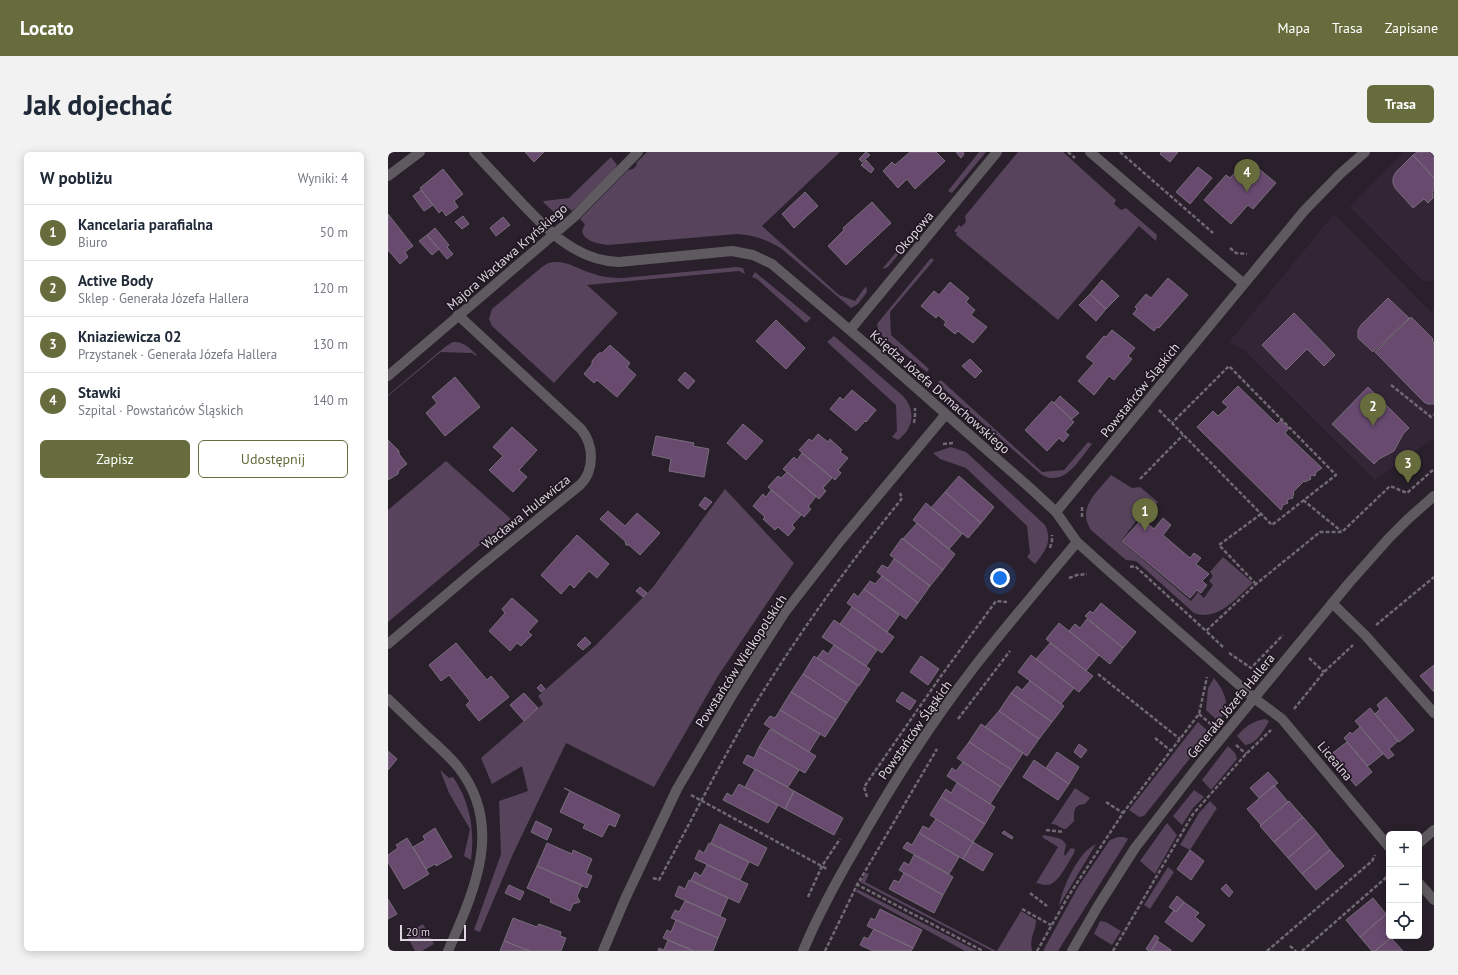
<!DOCTYPE html>
<html lang="pl">
<head>
<meta charset="utf-8">
<style>
  :root { --surface:#fff; --page:#f2f2f3; --text:#1f2937; --muted:#747a83; --line:#e0e1e3; --accent:#666c3c }
  body { margin:0; font-family:"PT Sans",sans-serif; background:var(--page); color:var(--text) }
  .controls { position:absolute; right:12px; bottom:12px; display:grid; overflow:hidden; border-radius:6px; box-shadow:0 2px 10px #0003 }
  .controls button { width:36px; height:36px; display:grid; place-items:center; padding:0; border:0; border-bottom:1px solid var(--line); background:var(--surface); color:var(--text); font:20px sans-serif }
  .scale { position:absolute; left:12px; bottom:10px; width:66px; box-sizing:border-box; padding-left:4px; border:2px solid #ded7df; border-top:0; font-size:11px; line-height:14px; white-space:nowrap; color:#ded7df; -webkit-text-stroke:3px #201622; paint-order:stroke }
  .you { position:absolute; left:612px; top:426px; width:14px; height:14px; margin:-10px; border:3px solid #fff; border-radius:50%; background:#1a73e8; box-shadow:0 0 0 6px #1a73e833 }
  .badge { display:grid; place-items:center; width:26px; height:26px; border-radius:50%; background:var(--accent); color:#fff; font-size:13px; font-weight:700 }
  .pin { position:absolute; translate:-50% -33px; filter:drop-shadow(0 1px 2px #0008) }
  .pin::after { content:''; position:absolute; top:21px; width:14px; height:12px; background:inherit; clip-path:polygon(0 0,100% 0,50% 100%) }
  .list { margin:0; padding:0; list-style:none }
  h2 { display:flex; justify-content:space-between; align-items:center; height:52px; margin:0; padding:0 16px; font-size:17px }
  h2 small { font-size:13px; font-weight:400; color:var(--muted) }
  .list li { display:grid; grid-template-columns:26px 1fr auto; gap:12px; align-items:center; box-sizing:border-box; height:56px; padding:0 16px; border-top:1px solid var(--line) }
  .list b { display:block; font-size:15px; white-space:nowrap }
  .list p { margin:0; font-size:13px; white-space:nowrap; color:var(--muted) }
  .list em { font-size:13px; font-style:normal; color:var(--muted) }
  .actions { display:flex; gap:8px; padding:12px 16px }
  .actions a { flex:1; padding:9px 0; border:1px solid var(--accent); border-radius:6px; text-align:center; font-size:14px; color:var(--accent) }
  .actions .main { background:var(--accent); color:#fff }
  .icon { flex:none; width:22px; height:22px; fill:none; stroke:currentColor; stroke-width:2; stroke-linecap:round; stroke-linejoin:round }
  .map { position:relative; flex:none; width:1046px; height:799px; overflow:hidden; border-radius:6px }
  header { display:flex; align-items:center; gap:24px; box-sizing:border-box; height:56px; padding:0 20px; background:var(--accent); color:#fff }
  header strong { font-size:19px }
  nav { display:flex; gap:22px; margin-inline-start:auto; font-size:14px }
  .intro { display:flex; align-items:center; justify-content:space-between; box-sizing:border-box; height:96px; padding:0 24px }
  h1 { margin:0; font-size:28px }
  .button { padding:10px 18px; border-radius:6px; background:var(--accent); color:#fff; font-size:14px; font-weight:700 }
  main { display:flex; gap:24px; padding:0 24px }
  aside { flex:1; background:var(--surface); border-radius:6px; box-shadow:0 2px 10px #0003 }
  .map>svg:first-child { display:block }
  .built { fill:#332536 }
  .green { fill:#57445c }
  .building { fill:#684a6f; stroke:#786d7b }
  .lines { fill:none; stroke-linecap:round; stroke-linejoin:round }
  .path { stroke:#706872; stroke-width:2.5; stroke-dasharray:4 2; stroke-linecap:butt }
  .minor { stroke:#5f5a60; stroke-width:10 }
  .tertiary { stroke:#5f5a60; stroke-width:10 }
  .labels { text-anchor:middle; dominant-baseline:central; stroke-width:3.5; stroke-linejoin:round; paint-order:stroke }
  .street-label { font-size:13px; fill:#ded7df; stroke:#201622 }
</style>
</head>
<body>
<header>
<strong>Locato</strong>
<nav><a>Mapa</a><a>Trasa</a><a>Zapisane</a></nav>
</header>
<div class="intro"><h1>Jak dojechać</h1><a class="button">Trasa</a></div>
<main>
<aside>
<h2>W pobliżu<small>Wyniki: 4</small></h2>
<ul class="list">
<li><span class="badge">1</span><div><b>Kancelaria parafialna</b><p>Biuro</p></div><em>50 m</em></li>
<li><span class="badge">2</span><div><b>Active Body</b><p>Sklep · Generała Józefa Hallera</p></div><em>120 m</em></li>
<li><span class="badge">3</span><div><b>Kniaziewicza 02</b><p>Przystanek · Generała Józefa Hallera</p></div><em>130 m</em></li>
<li><span class="badge">4</span><div><b>Stawki</b><p>Szpital · Powstańców Śląskich</p></div><em>140 m</em></li>
</ul>
<div class="actions"><a class="main">Zapisz</a><a>Udostępnij</a></div>
</aside>
<div class="map">
<svg width="1046" height="799" viewBox="0 0 1046 799">
  <rect width="100%" height="100%" fill="#29202b"/>
  <path class="built" d="M1016 0H1046V128L1036 130 962 55Z
    M946 62 1043 160 1046 157V286L987 328 856 198 841 190Z"/>
  <path class="green" d="M259 0H452L374 74 451 143 467 149 478 134 479 140 470 152 463 156 394 97C380 88 366 83 349 82L220 93C210 92 196 89 194 79L197 72 192 67 240 18 245 17 249 13 248 11Z
    M591 0H598L564 41 560 39Z
    M630 0H675L728 48 726 52 733 58 738 56 769 83 768 89 751 74 670 168 568 83 569 81 566 79 571 73 573 75 578 70 577 64Z
    M223 5 229 13 222 24 184 59 181 56 175 60 167 61 155 50 156 49 181 46Z
    M533 71 535 73 500 115 494 117Z
    M543 106 546 108 502 160 503 183 541 217 539 220 494 184 491 181 489 172Z
    M166 110C180 109 190 117 203 121 213 125 224 126 235 126L349 115 355 116 357 122 351 119 199 133 230 161 166 231 104 174 101 167 104 157 154 115 160 111Z
    M367 120 423 166 418 171 369 127 364 125Z
    M446 184 515 244C528 259 526 276 510 288L504 285 509 279 508 253 439 190Z
    M65 190C76 189 81 196 89 203L88 204 84 201 53 200 0 244V243L57 195Z
    M553 228 654 320 676 318 700 290 704 292C694 304 681 328 663 326 660 326 657 324 654 323L549 231Z
    M563 295 578 300 657 373C665 390 657 399 647 412L639 405 642 401 639 374 578 316 552 307 545 301Z
    M58 309 123 367 0 470V358Z
    M723 323 744 336 752 335 770 350 760 361 759 360 754 365 752 364 733 389 803 449 810 440 816 446 825 433 821 429 825 424 822 420 835 405 865 431C848 446 830 470 806 461L748 409 738 408 703 378C688 356 710 339 723 323Z
    M337 337 406 411 330 524 266 635 178 591 125 702 92 780 86 778 113 702 111 649 140 639 134 614 104 632 93 606 155 552 150 544 208 493 265 435Z
    M826 526C838 542 843 552 831 570L818 558 820 536Z
    M877 567 881 569C876 578 869 592 857 593L849 584C857 575 864 569 877 567Z
    M810 570 822 581 756 664 751 665 741 658Z
    M840 594 847 601 849 607 823 638 814 628Z
    M52 618 61 626 65 625C82 650 87 678 83 708L76 704 82 677 61 641Z
    M687 636 702 646 697 652C685 653 686 659 686 669L678 677C672 677 669 671 663 672Z
    M806 638 816 645 805 656 794 673 785 664Z
    M822 649 829 656 802 698 792 693 811 661Z
    M779 671 789 683 767 722 752 709Z
    M656 683C664 685 675 685 678 693L676 702 677 704 683 696 687 697 686 701C681 709 672 728 663 732 658 734 653 732 648 731L670 695 654 685Z
    M730 685H736L740 687 670 799H656V797L690 735 722 688Z
    M708 692 671 754C674 736 691 699 708 692Z
    M780 715 786 720 762 757 756 753Z
    M478 721 481 722 477 730 608 799H604L472 730Z
    M469 737 589 799H577L468 740Z
    M633 759 648 768C648 780 641 784 644 799H609Z
    M712 769 718 770 733 779 724 793 706 782Z
    M35 772 46 792 34 799H27L18 782Z"/>
  <path class="building" d="M137 0H156L146 10Z
    M478 0 482 3 474 10 471 7Z
    M522 0H548L557 9 527 37 519 27 510 36 495 19 504 10 507 13Z
    M568 0H575L576 2 573 6Z
    M773 0H790L782 10 772 2Z
    M1029 0H1046V26L1025 3Z
    M1025 3 1046 26V38L1044 40 1045 42V46L1040 51 1036 47 1025 56 1007 36 1005 31V26L1008 20Z
    M859 7 888 31 865 57 860 53 843 72 816 48 838 23 842 26Z
    M478 8 486 17 483 21 473 13Z
    M810 15 824 26 802 52 788 40Z
    M55 17 75 42 66 49 70 55 58 64 54 58 51 61 32 36Z
    M33 38 45 53 36 59 25 44Z
    M417 40 430 54 406 76 394 62Z
    M484 50 503 71 458 113 440 94 456 78 455 76Z
    M0 62 25 94 17 100 20 105 12 112 1 99H0Z
    M75 64 81 72 74 77 67 70Z
    M115 65 122 73 108 84 102 76Z
    M47 76 61 93 59 95 65 102 59 107 39 83Z
    M39 83 51 97 44 103 31 89Z
    M780 126 800 143 771 176 769 175 766 179 745 162 749 157 747 155 758 142 763 146Z
    M714 128 731 144 718 157 702 142Z
    M562 130 581 146 578 150 587 158 583 163 599 175 585 191 570 179 567 182 556 173 558 170 550 163 548 166 533 154 546 139 551 143Z
    M702 142 718 157 708 169 691 153Z
    M1000 146 1021 166 985 200 970 186V178L973 173Z
    M906 161 947 203 936 214 919 197 898 218 874 193Z
    M1023 165 1045 187 1044 188 1046 191V252H1040L1036 250 987 200Z
    M388 168 417 196 398 217 368 189Z
    M724 178 747 196 740 204 744 207 726 228 721 224 706 243 690 229 706 211 698 205 716 184 718 185Z
    M222 193 242 211 239 215 248 223 229 245 209 228 206 231 196 222 204 212V209L211 201H214Z
    M582 207 594 219 587 226 574 214Z
    M297 220 307 229 300 237 290 228Z
    M67 225 92 255 57 284 38 261 49 251 44 245Z
    M850 234 889 272 893 268 901 276 897 281 934 316 928 320 927 324 924 323 922 325 923 327 917 330 916 329 905 340 906 341 904 347 902 346 899 349 900 351 895 353 893 358 809 275 825 259 830 264 840 255 834 250Z
    M980 235 1021 276 1015 282 1006 299 991 307 986 312 944 272Z
    M464 238 488 258 478 270 477 269 468 279 442 257 452 245 455 248Z
    M672 244 691 261 684 267 666 251Z
    M664 249 686 270 677 280 681 283 675 290 671 286 659 299 637 278Z
    M355 272 375 289 358 308 339 291Z
    M124 275 149 298 131 318 139 325 125 340 101 318 115 304 105 295Z
    M430 282 440 290 442 287 454 298 452 300 460 306 450 318 453 321 447 328 411 298 421 287 424 289Z
    M268 284 306 291 305 294 321 297 316 325 281 319 283 307 264 303Z
    M0 288 11 299V302L19 312 11 318 10 322 0 328Z
    M414 301 444 326 435 336 438 339 431 347 395 317 406 305 409 308Z
    M399 320 428 344 420 355 423 357 416 365 380 335 390 324 393 326Z
    M571 324 606 355 593 371 557 340Z
    M383 338 413 363 404 373 407 376 400 384 390 375 387 378 375 367 377 365 365 354 375 342 378 345Z
    M557 340 593 371 580 386 543 356Z
    M317 345 324 350 317 358 311 353Z
    M538 351 574 382 561 397 525 368Z
    M220 359 237 374 249 361 272 381 252 403 241 393H238L237 389 212 367Z
    M775 366 783 373 775 383 802 406 806 401 813 406 808 412 821 422 814 429 819 433 813 441 809 438 802 446 734 389 754 367 766 377Z
    M529 371 567 402 555 418 515 387Z
    M189 383 221 412 209 426 201 419 186 436 182 432 173 442 153 423Z
    M514 386 555 418 542 434 502 403Z
    M506 407 542 434 530 451 489 420 494 413 500 416Z
    M494 424 530 451 518 467 476 437 482 429 487 432Z
    M252 435 259 441 255 445 248 439Z
    M476 437 511 463 499 480 459 451 466 441 470 445Z
    M124 446 150 469 140 480 144 483 133 494 129 491 122 499 101 479 117 461 114 457Z
    M713 451 748 480 735 496 697 464 702 459 705 461Z
    M464 455 506 485 494 501 452 472Z
    M699 467 735 496 722 512 681 479 687 472 692 476Z
    M446 468 489 498 478 514 434 485Z
    M671 471 711 503 698 519 658 487Z
    M197 485 203 491 195 498 189 493Z
    M68 491 99 528 103 524 121 545 91 569 78 553 82 549 61 523 53 529 41 513Z
    M662 491 705 524 691 540 648 507Z
    M446 493 482 517 471 534 429 506 435 498 440 502Z
    M643 503 686 536 673 552 630 520Z
    M426 504 470 534 459 551 415 522Z
    M533 504 551 517 540 533 522 520Z
    M1046 513V540L1032 524Z
    M415 522 459 551 448 568 403 540Z
    M642 529 676 554 664 570 623 541 629 534 634 538Z
    M153 532 157 537 153 540 149 536Z
    M403 540 448 568 437 585 392 558Z
    M514 540 528 549 522 558 508 549Z
    M136 541 150 556 136 569 122 553Z
    M623 541 664 570 651 587 611 559Z
    M998 545 1026 578 1011 590 987 562 992 557 989 553Z
    M982 556 1010 589 1001 597 1006 603 1000 607 967 569Z
    M392 558 432 582 421 600 376 572 382 564 387 566Z
    M611 559 651 587 639 604 597 575Z
    M593 572 635 601 624 618 581 590Z
    M972 575 995 602 980 614 956 586 962 580 964 582Z
    M382 577 428 604 417 621 371 595Z
    M581 590 624 618 613 635 569 606Z
    M959 590 984 620 968 634 942 603Z
    M691 592 699 598 693 606 686 600Z
    M371 595 411 618 400 635 355 611 359 603 366 606Z
    M0 599 9 607 0 618Z
    M669 600 691 615 681 632 658 616Z
    M646 608 681 632 670 648 635 625Z
    M575 610 613 635 602 652 559 624 564 616 568 619Z
    M367 617 406 639 397 657 357 635Z
    M880 620 890 631 871 646 862 636Z
    M569 631 607 655 597 672 553 645 558 637 563 641Z
    M351 632 390 653 380 671 335 648 339 641 344 644Z
    M886 633 900 650 873 673 859 657Z
    M176 636 232 663 227 675 221 672 214 685 195 676 197 672 172 660 182 639Z
    M406 639 455 666 446 683 397 657Z
    M553 645 597 672 585 690 542 663Z
    M901 649 915 665 886 690 872 674Z
    M915 665 929 681 900 706 886 690Z
    M548 667 585 690 575 707 531 681 535 674 541 677Z
    M148 669 164 677 159 688 143 680Z
    M332 672 379 696 370 714 323 691Z
    M47 676 64 705 48 714 47 712 38 717 25 695 37 688 35 684Z
    M616 679 625 685 624 687 614 681Z
    M531 681 571 705 561 722 515 696 519 690 524 693Z
    M929 681 942 698 914 722 900 706Z
    M19 686 41 722 16 737 0 710V703L10 696 8 693Z
    M585 690 605 702 595 719 575 707Z
    M159 691 184 702 185 698 204 707 198 721 204 724 199 736 149 714Z
    M321 691 361 710 352 728 307 707 311 698 316 701Z
    M802 698 816 709 803 728 789 717Z
    M942 698 956 714 928 738 914 722Z
    M526 703 565 725 555 743 511 718 516 710 521 713Z
    M319 713 360 732 351 751 303 728 307 720 313 724Z
    M149 714 194 733 189 744 192 750 185 752 182 759 162 750 163 747 139 736Z
    M516 721 555 743 546 761 501 737 506 728 511 730Z
    M301 728 340 746 332 764 287 744 291 734 297 737Z
    M838 732 845 740 841 745 833 737Z
    M121 733 136 740 132 748 117 741Z
    M789 744 796 750 788 760 781 755Z
    M985 746 998 762 972 785 958 768Z
    M0 747 9 762 0 767Z
    M297 749 338 767 330 786 283 766 287 758 291 760Z
    M796 750 811 761 807 765 817 773 804 790 777 770 786 758 788 760Z
    M492 757 534 778 525 796 479 774 483 766 487 768Z
    M998 762 1001 765V784H1005L987 799H984L972 785Z
    M125 766 149 775 151 772 173 780 172 784 178 786 173 799H142L116 789Z
    M288 768 330 786 325 799H306L275 786 279 778 283 780Z
    M486 777 525 796 523 799H485L472 793 476 785 480 787Z
    M767 783 771 786 763 799H761L758 797Z
    M1003 786 1015 799H987Z
    M280 788 306 799H270L271 796 276 798Z
    M116 789 142 799H112Z
    M770 789 783 798V799H763Z"/>
  <g class="lines">
    <path class="path" d="M680 0 687 6
      M732 0 825 81
      M842 96 848 101 859 102
      M1003 233 1043 265 1046 263
      M771 258 884 373 948 323 841 214 784 271
      M526 271 527 263V256
      M555 292 565 291
      M752 327 795 283
      M915 348 953 379
      M694 355V367
      M662 396 664 389V383
      M742 415 747 414 818 479
      M681 426 689 423 699 422
      M868 432 831 393 873 362
      M988 473 1046 425
      M835 495 818 479 868 432 932 380H954L1002 334 1019 341 1046 317
      M841 501 863 516 895 483
      M921 506 936 520
      M710 522 792 587
      M906 557 936 520 965 493
      M811 562 824 573
      M570 567 622 499
      M767 586 783 599
      M848 593 858 602
      M303 643 439 717
      M479 645 476 635 553 524 608 449 619 450
      M718 650 735 661
      M658 678 676 680
      M265 726 271 728C300 675 327 621 357 569 403 492 456 418 512 349L514 346 512 341
      M468 732 595 799
      M642 741 659 754
      M420 745 434 714 452 687
      M634 757 663 773
      M902 794 908 799
      M437 799 469 733 549 597
      M649 799 681 743 735 661 811 562 819 525
      M725 799 805 662 858 602 883 578
      M879 799 984 709 987 703
      M914 799 1001 723"/>
    <path class="minor" d="M86 0C100 15 114 30 128 45 156 75 187 109 231 110L344 99 365 103 384 112 484 197 641 335 668 360 689 390 720 418 866 546 894 567 1001 695
      M702 0 856 132
      M0 24 32 0
      M462 178 609 0
      M0 224 186 65 250 0
      M668 360 916 59 952 22 977 0
      M944 451 977 483 1046 561
      M0 492 92 414 192 333C207 318 206 293 193 277L70 163
      M0 547C14 560 28 574 42 587 52 596 62 605 70 615 117 674 86 739 60 799
      M1031 691 1046 678
      M1031 731 1046 748
      M215 799 237 747 289 637 346 540 377 491 397 460 453 388 558 262
      M415 799C430 763 449 728 469 694 504 632 543 571 587 514 620 472 655 431 689 390"/>
    <path class="tertiary" d="M684 799 710 754 747 696 811 613 961 431 1001 386 1020 367 1046 344"/>
  </g>
  <g class="labels">
    <g class="street-label">
      <text transform="translate(526 81) rotate(-50)">Okopowa</text>
      <text transform="translate(119 105) rotate(-41)">Majora Wacława Kryńskiego</text>
      <text transform="translate(752 238) rotate(-51)">Powstańców Śląskich</text>
      <text transform="translate(552 240) rotate(41)">Księdza Józefa Domachowskiego</text>
      <text transform="translate(138 360) rotate(-39)">Wacława Hulewicza</text>
      <text transform="translate(353 509) rotate(-57)">Powstańców Wielkopolskich</text>
      <text transform="translate(843 554) rotate(-51)">Generała Józefa Hallera</text>
      <text transform="translate(527 578) rotate(-55)">Powstańców Śląskich</text>
      <text transform="translate(947 609) rotate(50)">Licealna</text>
    </g>
  </g>
</svg>
<div class="controls">
<button>+</button>
<button>−</button>
<button><svg class="icon" aria-label="locate" viewBox="0 0 24 24"><circle cx="12" cy="12" r="6"/><path d="M12 2v4M12 18v4M2 12h4M18 12h4"/></svg></button>
</div>
<div class="scale">20 m</div>
<div class="you"></div>
<div class="pin badge" style="left:757px;top:379px">1</div>
<div class="pin badge" style="left:985px;top:274px">2</div>
<div class="pin badge" style="left:1020px;top:331px">3</div>
<div class="pin badge" style="left:859px;top:40px">4</div>
</div>
</main>
</body>
</html>
